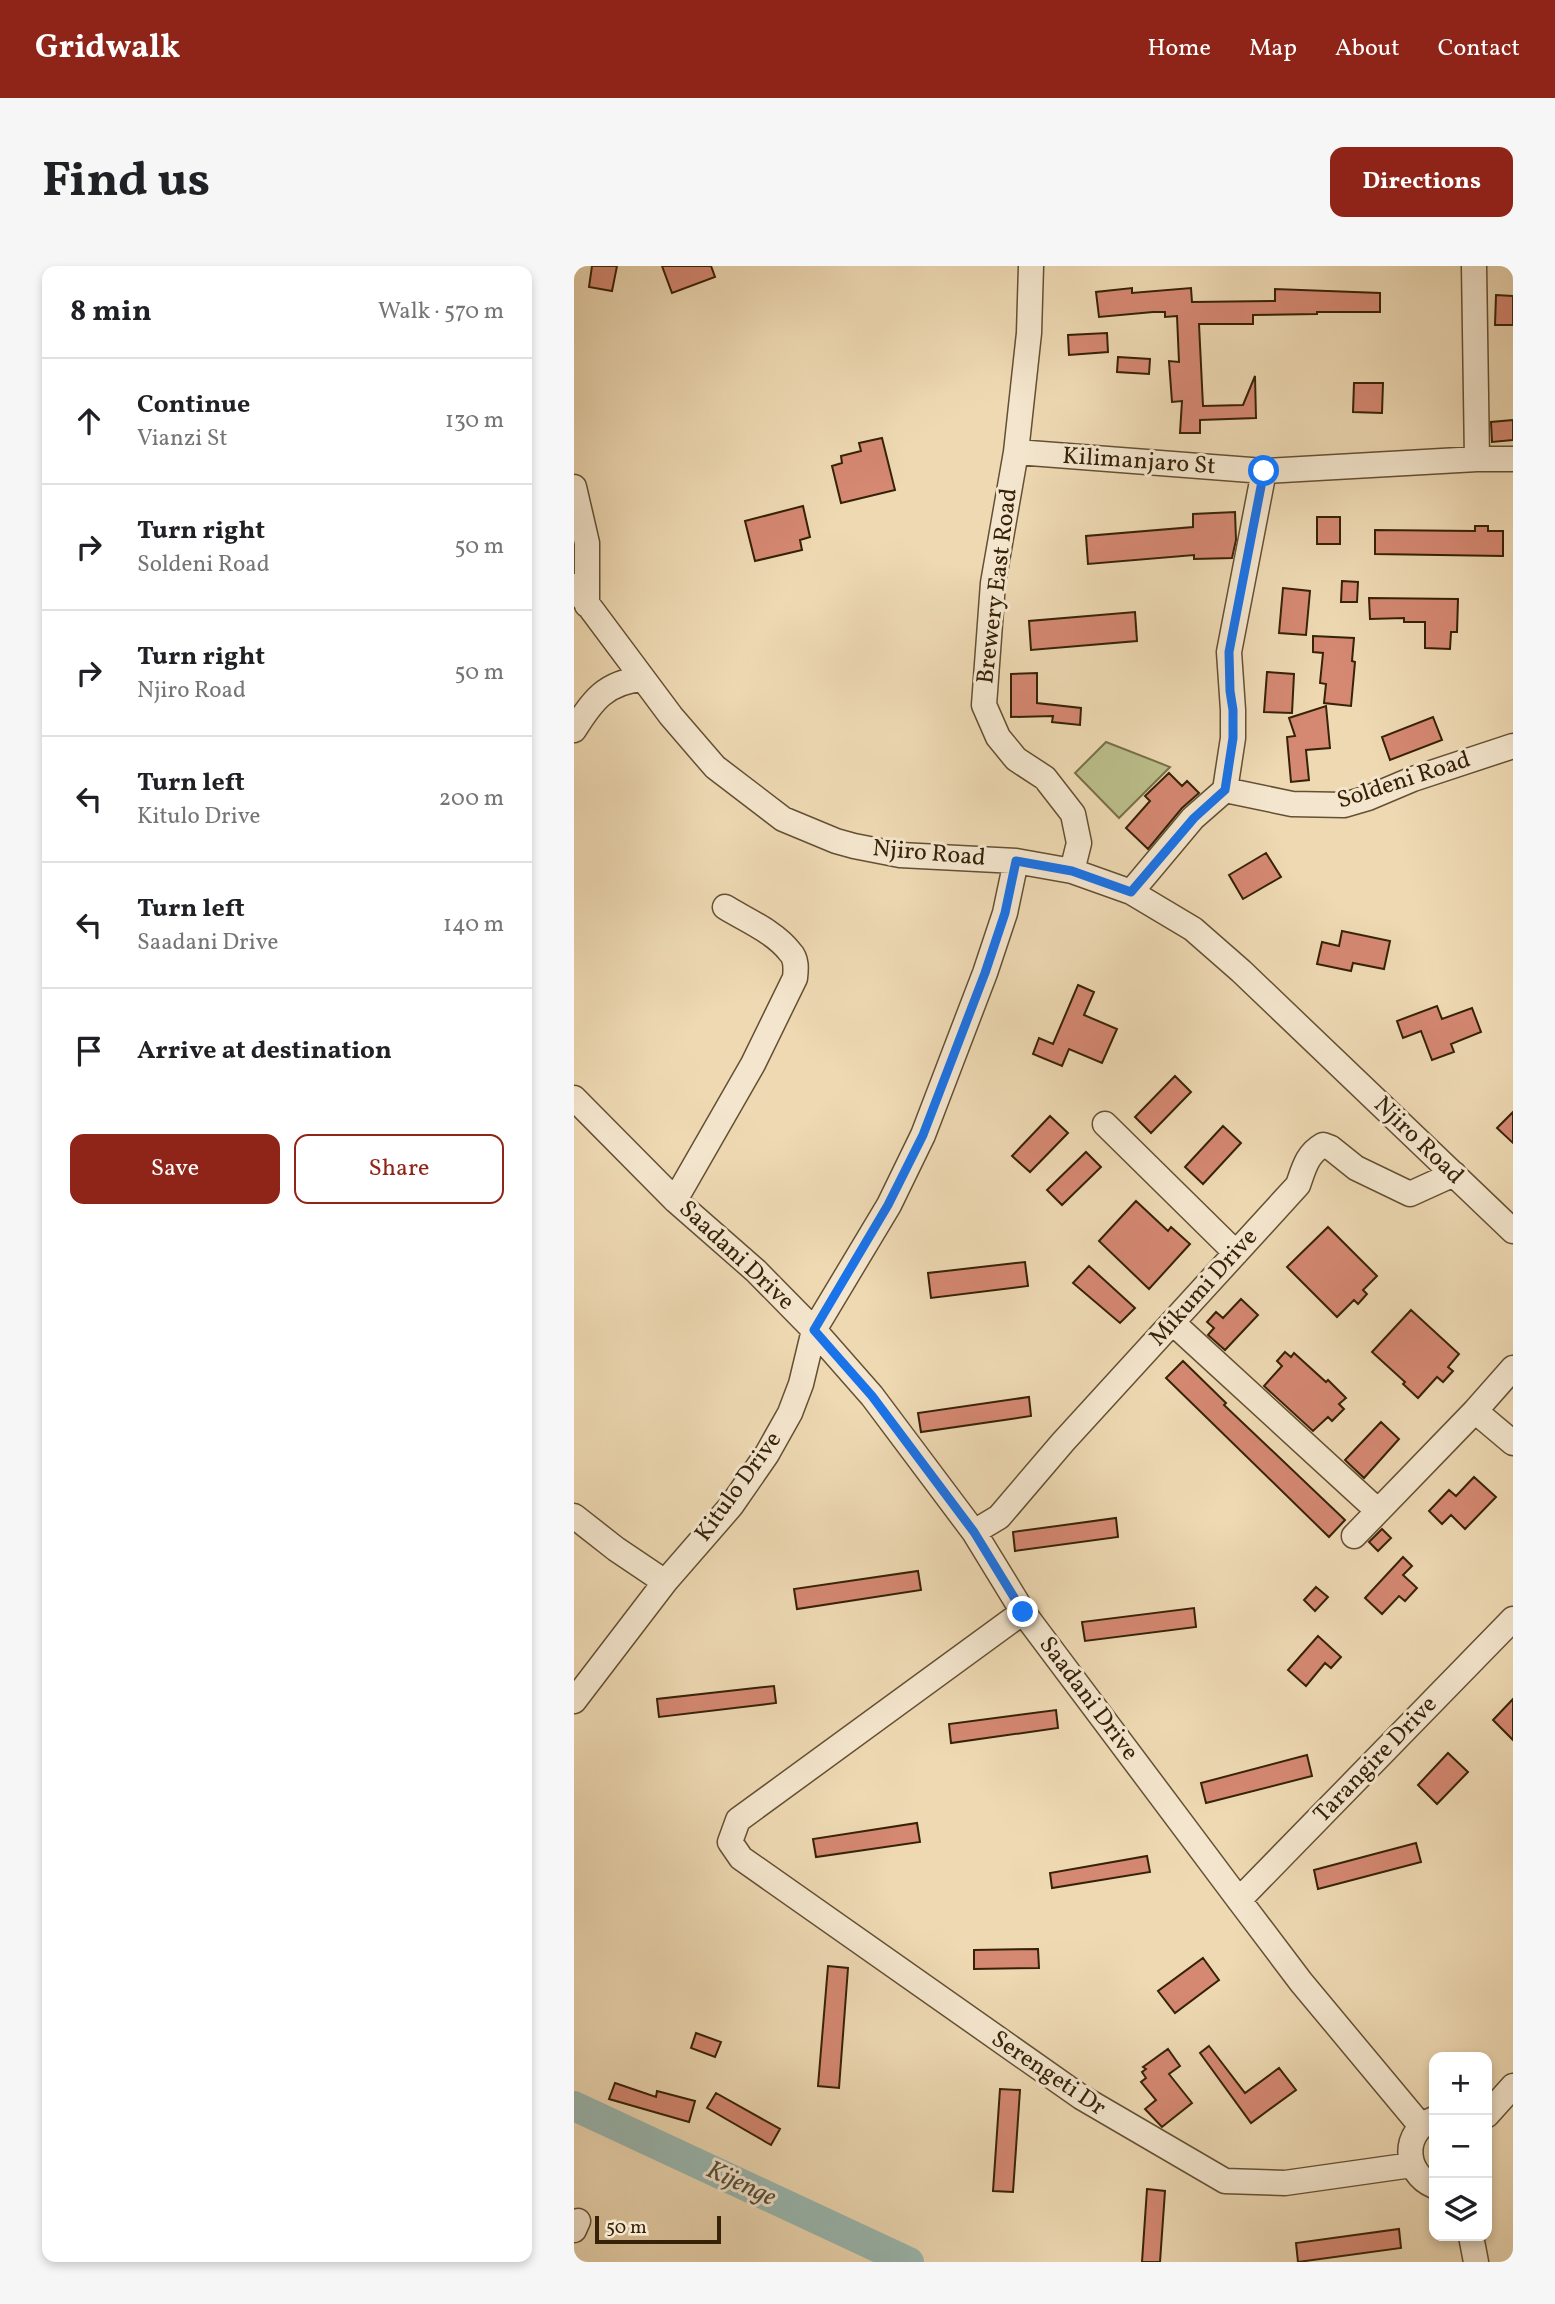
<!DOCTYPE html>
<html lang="en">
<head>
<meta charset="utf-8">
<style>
  :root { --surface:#fff; --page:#f6f6f6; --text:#202124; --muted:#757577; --line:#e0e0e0; --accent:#8f2418 }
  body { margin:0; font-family:Vollkorn,serif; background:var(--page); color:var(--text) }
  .controls { position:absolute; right:21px; bottom:21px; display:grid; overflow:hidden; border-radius:14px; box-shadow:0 4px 10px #0003 }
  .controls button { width:63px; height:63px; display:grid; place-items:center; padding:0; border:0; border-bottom:2px solid var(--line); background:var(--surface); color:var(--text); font:35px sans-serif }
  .scale { position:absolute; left:21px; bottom:18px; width:126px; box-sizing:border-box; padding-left:7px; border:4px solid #362207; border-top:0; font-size:19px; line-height:24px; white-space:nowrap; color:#362207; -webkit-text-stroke:5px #f4e6ce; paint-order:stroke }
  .stop { position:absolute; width:21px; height:21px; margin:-16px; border:5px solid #1a73e8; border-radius:50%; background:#fff }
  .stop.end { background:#1a73e8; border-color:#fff; box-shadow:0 2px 7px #0008 }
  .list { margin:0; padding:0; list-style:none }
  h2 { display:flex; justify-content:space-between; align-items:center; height:91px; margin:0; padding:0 28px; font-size:30px }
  h2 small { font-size:23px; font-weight:400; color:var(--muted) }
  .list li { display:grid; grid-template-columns:46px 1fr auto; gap:21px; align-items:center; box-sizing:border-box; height:126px; padding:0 28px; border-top:2px solid var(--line) }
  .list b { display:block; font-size:26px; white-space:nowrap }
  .list p { margin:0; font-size:23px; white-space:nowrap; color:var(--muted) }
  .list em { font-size:23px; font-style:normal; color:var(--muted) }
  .actions { display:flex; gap:14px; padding:21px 28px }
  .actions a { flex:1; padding:16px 0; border:2px solid var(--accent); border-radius:14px; text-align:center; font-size:24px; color:var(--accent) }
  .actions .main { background:var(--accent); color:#fff }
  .icon { flex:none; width:38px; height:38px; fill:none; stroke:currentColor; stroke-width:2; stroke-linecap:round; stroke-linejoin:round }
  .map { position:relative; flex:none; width:939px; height:1996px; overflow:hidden; border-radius:14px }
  header { display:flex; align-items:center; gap:42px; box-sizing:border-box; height:98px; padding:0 35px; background:var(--accent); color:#fff }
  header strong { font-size:33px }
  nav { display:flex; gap:38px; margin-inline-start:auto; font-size:24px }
  .intro { display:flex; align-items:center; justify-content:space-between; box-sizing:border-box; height:168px; padding:0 42px }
  h1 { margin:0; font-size:49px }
  .button { padding:18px 32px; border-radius:14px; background:var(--accent); color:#fff; font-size:24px; font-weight:700 }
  main { display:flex; gap:42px; padding:0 42px }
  aside { flex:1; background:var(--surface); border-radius:14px; box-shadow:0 4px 10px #0003 }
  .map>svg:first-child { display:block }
  .green { fill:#bbbf8b; stroke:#787049; stroke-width:2 }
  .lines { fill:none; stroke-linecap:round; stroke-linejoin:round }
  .river { stroke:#9ab9b2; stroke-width:30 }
  .building { fill:#d58872; stroke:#362207; stroke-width:2 }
  .minor-casing { stroke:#645032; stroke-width:27 }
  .minor { stroke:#f4e6ce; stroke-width:24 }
  .route { stroke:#1a73e8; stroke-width:9 }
  .labels { text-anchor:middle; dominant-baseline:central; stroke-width:6; stroke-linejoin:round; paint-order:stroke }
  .street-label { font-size:24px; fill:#362207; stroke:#f4e6ce }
  .water-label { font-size:26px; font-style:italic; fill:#544f3a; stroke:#f4e6ce }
</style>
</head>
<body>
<header>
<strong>Gridwalk</strong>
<nav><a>Home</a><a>Map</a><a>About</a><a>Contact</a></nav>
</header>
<div class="intro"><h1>Find us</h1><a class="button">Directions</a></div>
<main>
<aside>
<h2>8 min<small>Walk · 570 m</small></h2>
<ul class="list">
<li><svg class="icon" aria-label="ahead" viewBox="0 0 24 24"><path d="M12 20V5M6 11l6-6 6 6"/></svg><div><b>Continue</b><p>Vianzi St</p></div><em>130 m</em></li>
<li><svg class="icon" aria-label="right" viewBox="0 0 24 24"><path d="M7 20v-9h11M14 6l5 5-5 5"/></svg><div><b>Turn right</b><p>Soldeni Road</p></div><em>50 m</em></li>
<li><svg class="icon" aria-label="right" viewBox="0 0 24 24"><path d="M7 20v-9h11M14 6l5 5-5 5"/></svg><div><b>Turn right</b><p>Njiro Road</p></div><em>50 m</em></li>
<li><svg class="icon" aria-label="left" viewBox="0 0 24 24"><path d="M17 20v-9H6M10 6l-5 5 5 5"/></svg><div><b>Turn left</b><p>Kitulo Drive</p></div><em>200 m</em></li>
<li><svg class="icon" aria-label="left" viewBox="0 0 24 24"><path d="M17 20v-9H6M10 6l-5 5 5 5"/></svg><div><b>Turn left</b><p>Saadani Drive</p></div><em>140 m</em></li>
<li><svg class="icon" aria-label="arrive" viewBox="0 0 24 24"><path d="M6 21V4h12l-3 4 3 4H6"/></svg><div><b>Arrive at destination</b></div></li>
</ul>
<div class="actions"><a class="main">Save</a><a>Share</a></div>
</aside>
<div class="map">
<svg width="939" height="1996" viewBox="0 0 939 1996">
  <rect width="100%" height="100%" fill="#eed9b3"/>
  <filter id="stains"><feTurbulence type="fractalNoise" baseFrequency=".00286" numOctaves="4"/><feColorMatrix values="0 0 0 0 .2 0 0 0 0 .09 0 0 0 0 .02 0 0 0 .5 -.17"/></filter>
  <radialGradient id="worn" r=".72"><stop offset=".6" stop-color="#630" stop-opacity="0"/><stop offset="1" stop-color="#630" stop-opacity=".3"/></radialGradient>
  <path class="green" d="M532 476 596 501 545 552 501 507Z"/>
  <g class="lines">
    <path class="river" d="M0 1840 335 1996"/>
  </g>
  <path class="building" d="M18 0H43L38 25 15 21Z
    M88 0H137L141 11 98 27Z
    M558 22V27L617 22 618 36 701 35V23L806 27V46H743V48L679 49V58H625L629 140 669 139 681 110 682 152 626 154V167H606L608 135 598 136 595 95 605 96 603 50 591 51V46H579L525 51 522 26Z
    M922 29 939 30V59H921Z
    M533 67 534 86 495 89 494 69Z
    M544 91 576 93 575 108 543 106Z
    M780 117H809L808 147 779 146Z
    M939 154V174L918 176 917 156Z
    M308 172 321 224 267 237 258 200 268 197 267 190 287 185 285 177Z
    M229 240 236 271 226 274 228 284 181 295 171 255Z
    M661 246 662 274 658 292 620 293V289L514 298 512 270 619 261V248Z
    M743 251H766V278H743Z
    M901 260H914V265H929V290L801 288V264L901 265Z
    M768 315 784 316 783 336H767Z
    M709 322 736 325 732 369 705 367Z
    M795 332 884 333 883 366H877L876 383 851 382V356H830V352L796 353Z
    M561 346 563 375 457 384 455 355Z
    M739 370 780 372 778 395 781 396 777 440 750 437 752 418 746 417 749 387 739 386Z
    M693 406 720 408 718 447 690 446Z
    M463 407V437L507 442 506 459 478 456 479 450 437 451V408Z
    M752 440 756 482 732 484 735 514 717 516 713 471 721 470 715 452Z
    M859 451 868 474 816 494 808 471Z
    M595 507 608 520 613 515 625 527 608 542 574 583 552 562 576 535 571 530Z
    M692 587 707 611 669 633 655 609Z
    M768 665 816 675 810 703 779 697 777 705 743 698 748 676 765 680Z
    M504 719 520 726 510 749 543 763 528 797 495 783 488 800 459 788 465 772 479 778Z
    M863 740 868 753 898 742 907 766 877 778 880 786 858 794 847 765 829 772 823 755Z
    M601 810 617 826 577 867 561 851Z
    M939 846V877L923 862Z
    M476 850 494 867 456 906 438 890Z
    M649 860 667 877 629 918 611 901Z
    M512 886 527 901 488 939 473 924Z
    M562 935 594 965 597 961 616 978 575 1023 525 975Z
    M754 961 803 1010 789 1024 793 1028 784 1038 780 1034 763 1051 713 1001Z
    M451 996 454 1020 357 1032 354 1007Z
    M515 1000 561 1042 546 1057 499 1017Z
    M667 1033 684 1049 651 1084 634 1069 640 1062 633 1056 642 1046 649 1052Z
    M837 1044 885 1088 874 1101 879 1105 869 1116 863 1111 844 1132 829 1118 831 1116 798 1086Z
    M711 1086 717 1091 720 1087 752 1116 754 1114 772 1132 765 1138 770 1143 758 1155 754 1151 739 1165 690 1120 708 1100 703 1095Z
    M609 1095 652 1137 650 1139 771 1254 755 1271 592 1112Z
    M455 1131 457 1150 347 1166 344 1147Z
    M807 1156 825 1173 790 1212 771 1194Z
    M900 1211 922 1231 891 1263 877 1249 868 1258 855 1245 875 1224 882 1230Z
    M542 1252 544 1271 441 1285 439 1266Z
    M808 1263 817 1272 804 1285 795 1276Z
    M829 1291 838 1300 829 1309 843 1322 831 1335 825 1330 808 1348 791 1332Z
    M344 1305 347 1324 223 1343 220 1323Z
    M742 1321 754 1331 741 1345 730 1334Z
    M620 1342 622 1361 511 1375 508 1356Z
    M744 1370 767 1391 757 1402 751 1397 732 1420 714 1404Z
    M200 1420 202 1437 85 1451 83 1433Z
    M939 1433V1474L919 1454Z
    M482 1444 484 1462 377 1477 375 1458Z
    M874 1487 894 1506 863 1538 844 1519Z
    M733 1489 738 1510 632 1537 627 1517Z
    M343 1557 346 1576 242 1591 239 1573Z
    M842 1577 847 1596 744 1623 740 1604Z
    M573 1590 576 1606 478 1622 476 1607Z
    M464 1683 465 1702 400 1703V1684Z
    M629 1692 645 1714 601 1747 584 1725Z
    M254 1700 274 1702 265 1822 244 1820Z
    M122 1767 147 1776 141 1791 117 1782Z
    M635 1780 671 1827 705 1802 722 1824 677 1857 626 1787Z
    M594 1783 606 1800 595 1808 618 1837 588 1861 571 1843 582 1834 567 1816 572 1812 568 1806 572 1803 569 1801Z
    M41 1817 82 1831 83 1825 121 1835 115 1856 35 1833Z
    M426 1823 446 1824 439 1926 419 1925Z
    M142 1827 206 1863 197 1879 133 1842Z
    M573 1923 591 1925 586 1996H568Z
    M825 1963 827 1982 724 1996 722 1977Z"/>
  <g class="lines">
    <g class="minor-casing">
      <path id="minor" d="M457 0 455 67 442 186 419 317 410 439 424 471 442 493 471 512 499 548 505 577 498 605
        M900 0 903 193
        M442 186 690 205 903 193H939
        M0 221 13 277V339
        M0 320 97 450 141 501 209 553 262 575 280 580 326 589 442 595 498 605 557 626 619 663 667 705 939 965
        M0 464C18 435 32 416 68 413
        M651 524 659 472V444L655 386 690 205
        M557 626 619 552 651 524 718 538 770 539 794 532 839 513 939 480
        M0 832 101 934 182 1005 240 1064 298 1130 400 1266 449 1346 665 1634 727 1716 847 1860
        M531 858 662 987
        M101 934 179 798 221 712C222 703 223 693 216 686 201 666 172 654 151 641
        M599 1057 804 1245
        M901 1145 939 1177
        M0 1250 42 1283 91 1316
        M400 1266 425 1251 489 1176 724 919C730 902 733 888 749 879L757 882 782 902 836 928 880 908
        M780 1270 901 1145 939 1102
        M449 1346 164 1554 156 1576 167 1592 507 1831 651 1915 711 1917 838 1899
        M0 1435 91 1316 157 1240 193 1188 216 1147 227 1118 240 1064 315 939 349 869 411 707 431 647 442 595
        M665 1634 939 1353
        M913 1849 939 1820
        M860 1853C828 1865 829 1907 860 1920
        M0 1964 4 1955
        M897 1970 902 1996"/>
    </g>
    <use href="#minor" class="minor"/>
  </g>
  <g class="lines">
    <path class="route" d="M449 1346 400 1266 298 1130 240 1064 314 939 349 869 411 707 431 647 442 595 498 605 557 626 620 552 651 524 659 472V444L656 425 655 386 690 205"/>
  </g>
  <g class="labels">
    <g class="street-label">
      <text transform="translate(565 196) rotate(4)">Kilimanjaro St</text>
      <text transform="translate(424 320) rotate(-83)">Brewery East Road</text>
      <text transform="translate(830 515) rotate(-18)">Soldeni Road</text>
      <text transform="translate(355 588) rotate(5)">Njiro Road</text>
      <text transform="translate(844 875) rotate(44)">Njiro Road</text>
      <text transform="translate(162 990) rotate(43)">Saadani Drive</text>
      <text transform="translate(630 1022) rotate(-48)">Mikumi Drive</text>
      <text transform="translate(165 1221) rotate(-54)">Kitulo Drive</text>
      <text transform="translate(514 1433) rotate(53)">Saadani Drive</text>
      <text transform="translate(802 1494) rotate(-46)">Tarangire Drive</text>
      <text transform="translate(474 1808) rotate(34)">Serengeti Dr</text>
    </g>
    <g class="water-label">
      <text transform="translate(167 1918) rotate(25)">Kijenge</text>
    </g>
  </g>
  <rect width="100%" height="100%" filter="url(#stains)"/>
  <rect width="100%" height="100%" fill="url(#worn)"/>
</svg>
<div class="controls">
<button>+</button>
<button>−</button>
<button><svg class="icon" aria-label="layers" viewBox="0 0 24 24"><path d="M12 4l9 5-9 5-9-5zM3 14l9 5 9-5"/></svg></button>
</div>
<div class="scale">50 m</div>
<div class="stop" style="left:690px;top:205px"></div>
<div class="stop end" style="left:449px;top:1346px"></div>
</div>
</main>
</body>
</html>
